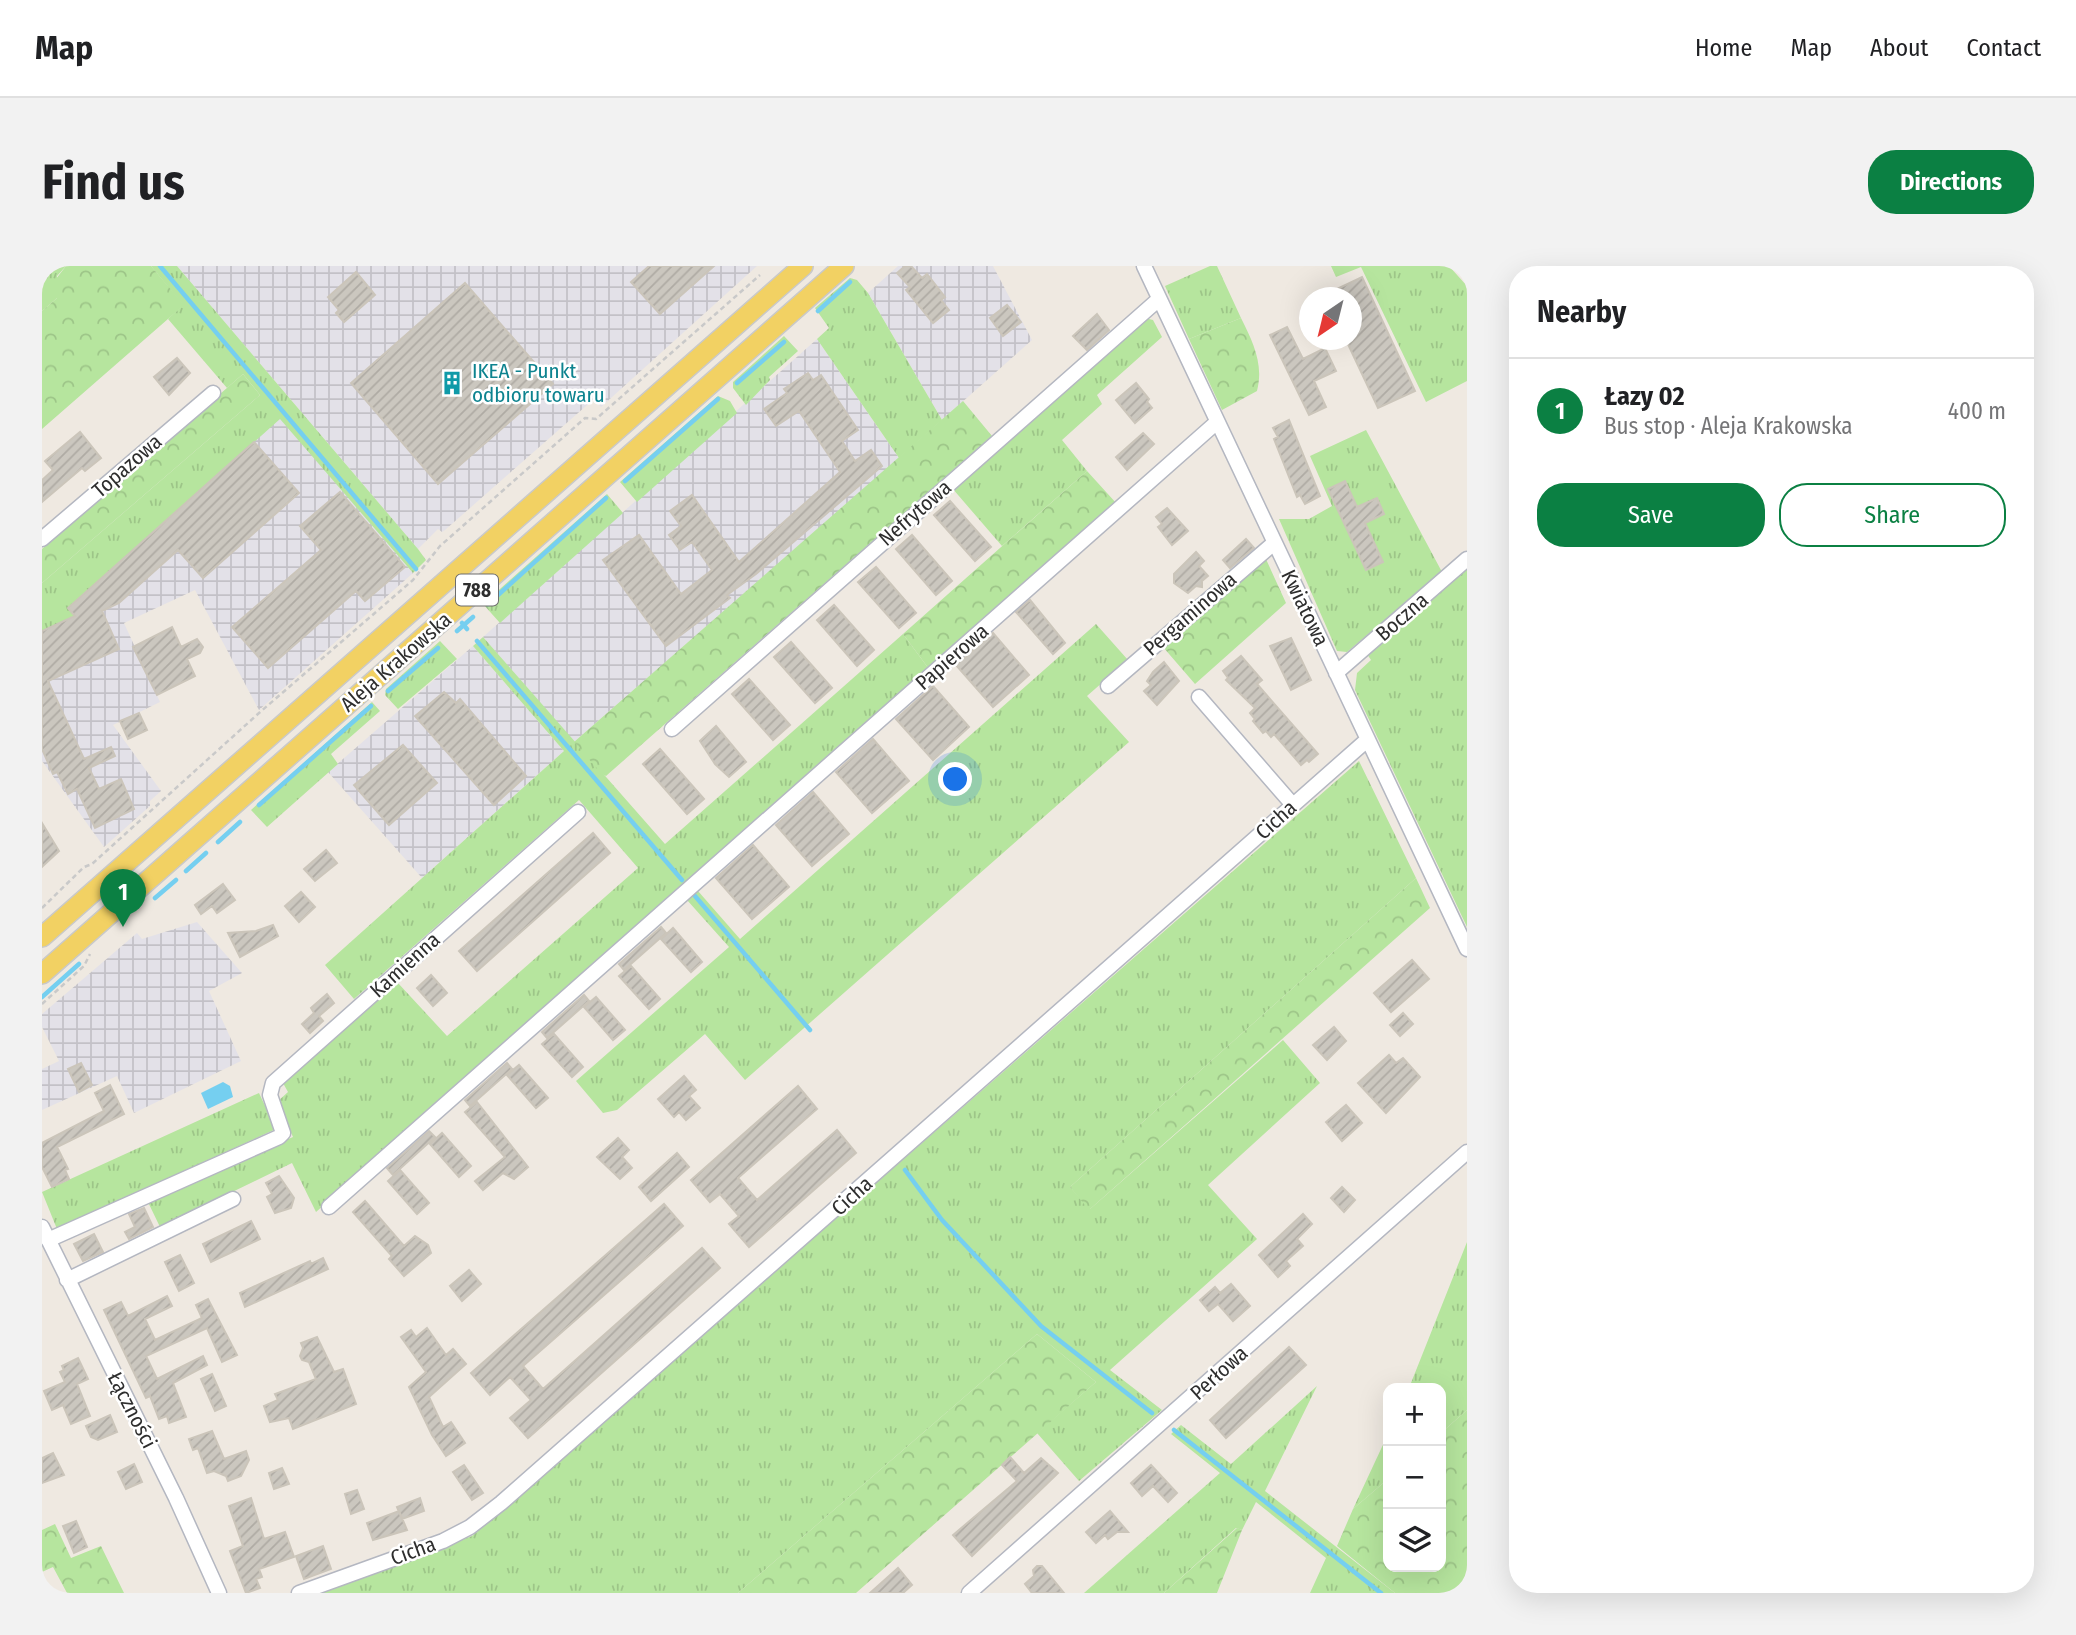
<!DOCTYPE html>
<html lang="en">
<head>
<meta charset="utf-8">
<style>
  :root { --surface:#fff; --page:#f2f2f2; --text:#202124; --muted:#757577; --line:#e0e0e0; --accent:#0b8043 }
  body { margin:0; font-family:"Fira Sans Condensed",sans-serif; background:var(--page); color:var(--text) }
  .controls { position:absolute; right:21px; bottom:21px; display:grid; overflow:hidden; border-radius:14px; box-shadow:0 7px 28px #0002 }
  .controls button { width:63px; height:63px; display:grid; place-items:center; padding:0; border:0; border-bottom:2px solid var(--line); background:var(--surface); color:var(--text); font:35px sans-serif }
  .compass { position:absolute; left:1257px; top:21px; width:63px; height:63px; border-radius:50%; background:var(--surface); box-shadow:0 7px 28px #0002; rotate:215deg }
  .you { position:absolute; left:914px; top:514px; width:24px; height:24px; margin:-18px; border:5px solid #fff; border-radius:50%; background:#1a73e8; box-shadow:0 0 0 10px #1a73e833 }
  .badge { display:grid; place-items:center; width:46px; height:46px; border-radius:50%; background:var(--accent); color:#fff; font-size:23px; font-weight:700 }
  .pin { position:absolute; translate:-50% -58px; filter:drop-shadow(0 2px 4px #0008) }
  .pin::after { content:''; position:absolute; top:37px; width:24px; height:21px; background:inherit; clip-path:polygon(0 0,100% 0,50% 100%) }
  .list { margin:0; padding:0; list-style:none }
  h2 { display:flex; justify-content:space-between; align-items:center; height:91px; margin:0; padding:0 28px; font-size:30px }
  h2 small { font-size:23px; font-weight:400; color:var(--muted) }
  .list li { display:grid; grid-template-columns:46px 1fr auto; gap:21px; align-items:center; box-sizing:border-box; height:105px; padding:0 28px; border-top:2px solid var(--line) }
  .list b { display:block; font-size:26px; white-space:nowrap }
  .list p { margin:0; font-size:23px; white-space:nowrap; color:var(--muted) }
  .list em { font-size:23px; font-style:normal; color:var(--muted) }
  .actions { display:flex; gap:14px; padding:21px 28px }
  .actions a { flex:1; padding:16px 0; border:2px solid var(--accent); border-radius:28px; text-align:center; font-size:24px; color:var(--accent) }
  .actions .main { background:var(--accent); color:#fff }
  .icon { flex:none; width:38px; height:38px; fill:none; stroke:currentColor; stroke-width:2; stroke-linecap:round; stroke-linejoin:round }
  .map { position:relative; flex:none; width:1425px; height:1327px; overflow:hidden; border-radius:28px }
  header { display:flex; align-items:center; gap:42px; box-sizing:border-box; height:98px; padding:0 35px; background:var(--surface); border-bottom:2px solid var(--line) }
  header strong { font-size:33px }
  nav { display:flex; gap:38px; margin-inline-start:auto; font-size:24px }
  .intro { display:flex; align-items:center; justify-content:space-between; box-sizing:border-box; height:168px; padding:0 42px }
  h1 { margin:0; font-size:49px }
  .button { padding:18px 32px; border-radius:28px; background:var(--accent); color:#fff; font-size:24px; font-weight:700 }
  main { display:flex; gap:42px; padding:0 42px }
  aside { flex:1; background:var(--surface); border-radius:28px; box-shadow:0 7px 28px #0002 }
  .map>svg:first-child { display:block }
  .industrial { fill:url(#industrial-grid) }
  .grass { fill:url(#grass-tufts) }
  .forest { fill:url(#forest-crowns) }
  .water { fill:#75cff0 }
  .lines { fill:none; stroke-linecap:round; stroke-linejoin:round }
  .stream { stroke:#75cff0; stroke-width:4.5 }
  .building { fill:url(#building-hatch); stroke:#cbc5ba; stroke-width:2 }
  .minor-casing { stroke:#b4b7c1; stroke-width:17 }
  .major-casing { stroke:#c9c9c9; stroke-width:22 }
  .path { stroke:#c9c9c9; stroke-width:2.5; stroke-dasharray:5 3.5; stroke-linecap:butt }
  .minor { stroke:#fff; stroke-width:14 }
  .major { stroke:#f2d163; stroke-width:19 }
  .labels { text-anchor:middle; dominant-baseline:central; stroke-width:5; stroke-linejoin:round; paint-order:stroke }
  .shield { fill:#fff; stroke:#6d6d6d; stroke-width:2 }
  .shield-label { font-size:19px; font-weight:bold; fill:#2e2e2e }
  .culture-label { font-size:21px; fill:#0d838f; stroke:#fff; text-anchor:start }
  .street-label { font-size:21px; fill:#2e2e2e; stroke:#fff }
</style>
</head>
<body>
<header>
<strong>Map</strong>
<nav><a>Home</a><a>Map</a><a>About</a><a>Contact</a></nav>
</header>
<div class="intro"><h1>Find us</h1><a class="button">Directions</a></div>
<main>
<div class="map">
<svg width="1425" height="1327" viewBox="0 0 1425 1327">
  <defs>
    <pattern id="industrial-grid" width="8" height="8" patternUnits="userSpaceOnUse" patternTransform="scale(1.75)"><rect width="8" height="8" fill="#e3e1e8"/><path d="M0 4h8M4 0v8" fill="none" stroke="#c3c1c7"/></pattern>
    <pattern id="grass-tufts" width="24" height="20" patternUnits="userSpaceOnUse" patternTransform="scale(1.75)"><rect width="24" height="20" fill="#b6e59e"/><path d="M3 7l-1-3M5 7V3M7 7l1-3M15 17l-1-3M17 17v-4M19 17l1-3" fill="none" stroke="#9dc588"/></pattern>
    <pattern id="forest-crowns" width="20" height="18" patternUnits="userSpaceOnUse" patternTransform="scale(1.75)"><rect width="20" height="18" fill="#b6e59e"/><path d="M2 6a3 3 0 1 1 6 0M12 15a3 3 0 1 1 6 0" fill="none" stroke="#9dc588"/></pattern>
    <pattern id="building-hatch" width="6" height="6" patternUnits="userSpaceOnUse" patternTransform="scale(1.75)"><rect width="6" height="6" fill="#cbc7bf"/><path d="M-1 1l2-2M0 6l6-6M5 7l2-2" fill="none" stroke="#afaba4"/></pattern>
  </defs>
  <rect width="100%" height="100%" fill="#efe9e1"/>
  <path class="industrial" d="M135 0H715L559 141 552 133 403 264 400 266 396 263 376 283Z
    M856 0H951L990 74 900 154 826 27Z
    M775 73 857 192 532 476 441 371Z
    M238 152 371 307 217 444 153 324 82 357 118 436 71 459 119 525 108 535V540L62 581 0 495V365L32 350 26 342Z
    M431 380 522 485 380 612 286 506Z
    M155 656 200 707 167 725 199 795 92 847 75 810 0 844V803L17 795 0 761V748L95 667 100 673Z"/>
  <path class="grass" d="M0 0H24L15 10V32L0 45Z
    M109 0H135L376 283 384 294 371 307 238 153 26 342 33 350 0 365V317L218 129 201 108 185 122 126 53 141 39Z
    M1168 0H1175L1199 52 1147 73 1123 20Z
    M1289 0H1407L1425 20V115L1384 136 1319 1 1294 11Z
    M808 12 815 14 826 27 900 154 857 192 775 73 787 62 773 42Z
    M1103 52 1111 54 1120 71 1055 129 1060 138 1020 174 1045 205 960 280 910 222Z
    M742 70 756 85 727 111 728 114 704 139 691 122V116Z
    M676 130 688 135 695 147 595 236 578 216Z
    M1324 164 1400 306 1305 386 1295 385 1237 253H1267L1290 240 1268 190Z
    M565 228 581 247 458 357 441 338Z
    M1425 299V661L1313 424 1315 407 1329 394 1325 388Z
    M1054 358 1086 394 1045 430 1087 476 703 814 663 768 575 844 561 847 534 815 687 681 645 634 656 625 698 673Z
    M861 368 887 403 274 946 250 897 118 961 105 934 251 871 235 836 246 826 241 817 356 717 405 770 596 602 537 534 312 733 283 699 522 485 431 380 441 371 623 578Z
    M398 375 415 393 356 443 343 429 344 423Z
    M330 436 338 445 289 488 296 498 225 561 209 544Z
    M1317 495 1374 612 1028 921 1048 943 1241 774 1278 817 1166 919 1215 973 1068 1104 1120 1144 1037 1215 995 1167 1054 1116 995 1068 696 1327H276L430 1270Z
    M217 827 234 863 15 963 0 926Z
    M1425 976V1144L1399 1167V1122H1367Z
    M1275 1120 1223 1225 1353 1327H1268L1284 1292 1214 1236 1200 1264 1194 1262 1122 1327H1042L1178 1207 1129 1168 1139 1159 1189 1198Z
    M1346 1168V1213L1311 1243Z"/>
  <path class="forest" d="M24 0H109L142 39 0 163V45L15 32 10 18Z
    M1199 52C1211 76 1222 98 1215 125L1180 144 1147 73Z
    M201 108 218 129 0 317V283Z
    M921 135 950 170 564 510 560 508 532 476Z
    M1045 205 1075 238 887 403 861 368Z
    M1223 291 1244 337 1153 418 1121 381Z
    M1374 612 1388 642 1047 944 1028 921Z
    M995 1068 1054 1116 814 1327H696Z
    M1425 1144V1327H1353L1295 1280 1311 1243 1346 1213V1301H1399V1167Z
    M13 1258 29 1292 59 1280 82 1327H25L11 1301 0 1306V1264Z
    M1195 1262 1200 1264 1175 1327H1122Z"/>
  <path class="water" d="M181 816 188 820 191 831 166 843 159 827Z"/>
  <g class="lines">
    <path class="stream" d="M118 0 374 303
      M776 45 808 16
      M695 117 742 76
      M583 215 676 133
      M446 338 564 232
      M420 357 425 363
      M415 365 431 351
      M435 375 640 614
      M346 425 396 382
      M217 539 329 440
      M176 576 198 556
      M144 605 164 587
      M653 630 768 764
      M113 632 134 614
      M0 731 37 698
      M863 904 900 954 999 1060 1110 1147
      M1132 1164 1339 1327"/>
  </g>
  <path class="building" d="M607 0H672L618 48 589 16Z
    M863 0H869L880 12 885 8 903 31 899 34 907 44 891 57 864 24 868 21 855 7Z
    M314 6 333 29 302 56 294 47 297 44 286 31Z
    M1320 11 1373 125 1336 142 1304 74H1310V32H1276Z
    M423 17 511 118 396 218 309 117Z
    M965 39 979 56 961 70 948 52Z
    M1055 48 1067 64 1045 84 1031 70Z
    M1245 61 1261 93 1283 82 1294 105 1272 115 1284 141 1267 149 1228 69Z
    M135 92 148 107 127 129 112 111Z
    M766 107 771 114 779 109 816 164 800 175 813 195 829 184 840 200 714 308 685 329 688 332 624 380 561 294 597 269 639 328 670 304 650 276 638 284 627 269 639 260 628 245 650 229 697 296 798 206 757 145 734 160 722 143 745 127 742 123Z
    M1094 117 1107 133 1105 136 1110 142 1093 157 1074 134Z
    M1247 154 1278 230 1263 238 1258 229 1255 231 1232 173 1236 171 1231 162Z
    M38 166 59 192 43 205 40 202 0 236V214L11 204 3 195Z
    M1101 167 1112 178 1085 204 1074 191Z
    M212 176 257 227 161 312 136 284 77 337 60 345 77 383 6 415 42 493 69 481 73 490 47 502 57 523 79 513 92 543 53 562 35 523 26 528 15 506 11 508 0 483V365L33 350 26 342Z
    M1303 215 1315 241 1335 232 1342 248 1323 257 1341 296 1324 304 1286 223Z
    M298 226 363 301 323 335 314 325 226 402 190 361 279 284 258 260Z
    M908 235 949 281 933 295 892 249Z
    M1125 242 1146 265 1130 279 1116 261 1120 258 1114 251Z
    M870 269 910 315 894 329 854 283Z
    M1204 273 1212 282 1188 302 1181 294Z
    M1154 286 1162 295 1157 300 1166 310 1160 315V321L1154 320 1146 327 1132 317V308Z
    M834 301 874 347 857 362 816 316Z
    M988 334 1023 377 1011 388 974 346Z
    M792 339 832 384 815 400 775 354Z
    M130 361 139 381 155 373 161 381 158 387 145 393 153 410 115 429 91 381Z
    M951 367 987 409 951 441 914 399Z
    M1249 372 1269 414 1249 424 1228 380Z
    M749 376 790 422 773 437 732 391Z
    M1199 390 1220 414 1215 418 1276 488 1267 496 1265 494 1259 499 1232 468 1229 471 1224 465 1221 467 1211 455 1213 453 1208 447 1213 442 1184 414 1186 412 1181 405Z
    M1122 396 1137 415 1115 439 1102 425 1109 419 1105 415 1111 406Z
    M707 413 748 459 731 474 690 428Z
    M891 420 927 461 891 494 854 453Z
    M402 426 414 437 418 433 484 510 452 539 373 450Z
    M97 447 105 464 86 473 78 455Z
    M674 460 704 496 687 511 673 498 658 475Z
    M831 473 867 515 830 547 794 506Z
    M361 479 395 517 347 559 312 519Z
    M618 483 662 533 645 548 601 498Z
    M771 526 807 568 770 600 734 559Z
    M0 557 17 585 0 601Z
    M551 567 568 587 435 705 417 685Z
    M711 579 747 621 710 653 674 612Z
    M284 584 295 597 273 615 262 603Z
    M181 618 193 634 175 647 170 640 159 648 153 639Z
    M259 626 273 641 257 656 243 640Z
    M231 659 236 670 198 691 186 667 214 665Z
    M619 661 624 667 582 704 577 698Z
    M631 662 660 696 649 706 619 673Z
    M1370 694 1387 713 1349 746 1332 727Z
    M589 700 618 733 607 743 577 710Z
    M389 709 405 727 391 740 375 722Z
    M285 728 292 737 277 750 281 755 268 767 260 758 272 747 269 742Z
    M542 729 547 735 505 772 500 766Z
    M554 731 583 764 571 774 542 741Z
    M1361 747 1371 758 1358 770 1348 759Z
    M1292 761 1304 775 1285 794 1271 779Z
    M512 768 541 801 530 811 500 778Z
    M1347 789 1354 797 1361 792 1378 811 1344 847 1316 817Z
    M39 797 50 819 37 826 26 803Z
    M465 797 470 803 428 840 423 834Z
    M477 799 506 832 494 842 465 809Z
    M642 810 654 824 647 830 658 842 644 854 637 846 632 851 616 833Z
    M68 819 82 848 15 881 26 903 23 904 27 913 10 921 0 901V877L62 845 53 827Z
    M756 820 775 843 696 912 715 934 795 864 814 887 707 981 687 958 697 950 678 928 668 936 649 914Z
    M435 836 486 901 472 913 461 907 441 924 433 915 463 891 423 846Z
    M1304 839 1320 857 1300 875 1284 856Z
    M387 865 393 871 351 909 345 902Z
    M400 867 429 900 417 911 388 878Z
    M576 872 587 884 580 891 590 902 578 913 555 891Z
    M635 887 647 901 609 935 597 921Z
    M358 904 387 937 375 948 346 915Z
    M237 910 252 932 249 942 233 947 225 931 230 928 224 917Z
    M1300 921 1313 934 1302 946 1289 932Z
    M323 935 362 980 373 970 386 979 389 987 362 1010 347 993 350 990 311 946Z
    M622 938 641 960 481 1100 501 1123 660 982 678 1002 486 1172 468 1152 489 1134 468 1111 448 1129 429 1107Z
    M102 942 111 961 87 973 83 966 93 961 87 948Z
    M1261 948 1270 958 1255 973 1261 980 1244 995 1248 1000 1236 1011 1217 989Z
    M209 955 218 973 169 996 161 978Z
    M52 968 61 986 41 995 32 978Z
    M138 989 152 1017 137 1025 123 996Z
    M281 992 286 1003 203 1041 198 1027 268 995 269 998Z
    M427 1004 439 1018 420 1035 408 1020Z
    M1189 1018 1208 1040 1191 1055 1176 1038 1167 1045 1158 1034 1173 1021 1178 1027Z
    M125 1030 130 1040 103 1053 113 1074 160 1052 154 1039 166 1033 195 1089 180 1096 165 1062 104 1090 115 1113 161 1090 165 1099 131 1117 144 1151 127 1157 125 1150 117 1153 108 1130 104 1132 62 1044 79 1036 86 1050Z
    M385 1062 404 1089 411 1083 424 1098 387 1131 401 1161 409 1156 423 1177 404 1190 390 1169 367 1121 384 1106 359 1071 369 1064 374 1071Z
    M275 1071 292 1106 301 1103 314 1138 251 1163 247 1152 228 1156 222 1140 236 1134 233 1128 274 1113 267 1096 260 1094 258 1090 261 1082 259 1077Z
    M1247 1081 1264 1099 1184 1172 1168 1154Z
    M36 1092 46 1113 35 1118 48 1150 29 1158 21 1139 10 1144 2 1125 23 1116 18 1106 22 1104 20 1100Z
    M170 1108 184 1140 173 1145 159 1113Z
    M68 1149 75 1166 56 1174 49 1171 44 1160Z
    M170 1165 182 1193 204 1185 207 1194 199 1210 186 1215 184 1210 172 1205 165 1207 156 1182 151 1184 147 1173Z
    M11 1187 22 1209 0 1217V1192Z
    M968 1191 982 1207 999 1192 1016 1207 930 1290 911 1269 975 1215 960 1199Z
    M92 1198 100 1216 84 1223 76 1206Z
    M422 1199 441 1227 430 1234 411 1206Z
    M1109 1199 1135 1227 1126 1236 1111 1220 1100 1230 1089 1217Z
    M240 1202 247 1218 232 1223 227 1207Z
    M315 1224 322 1243 309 1248 303 1228Z
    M209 1232 222 1273 243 1266 252 1291 217 1303 220 1311 214 1313 218 1322 204 1327 188 1285 201 1280 187 1240Z
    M378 1232 382 1245 360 1253 355 1241Z
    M357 1245 365 1264 331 1274 325 1257Z
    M1068 1245 1086 1266H1075L1066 1273 1063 1269 1054 1277 1044 1266Z
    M34 1255 45 1281 32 1287 21 1260Z
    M281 1280 289 1303 262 1313 254 1290Z
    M995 1300H1000L1022 1327H990L983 1318 992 1310 991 1304Z
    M856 1302 870 1319 861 1327H828Z"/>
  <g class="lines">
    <g class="minor-casing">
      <path id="minor" d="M1102 0 1425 683
        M0 273 171 127
        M1294 407 1425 293
        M1066 420 1232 277
        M1157 431 1251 539
        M630 463 1117 33
        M287 941 1175 156
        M0 961 134 1232 177 1327
        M6 974 237 871 241 867 228 829 231 817 536 546
        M25 1014 191 933
        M257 1327 401 1275 428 1261 459 1237 1325 474
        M927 1327 1425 886"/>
    </g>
    <g class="major-casing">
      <path id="major" d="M0 671 761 0
        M0 708 802 0"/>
    </g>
    <path class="path" d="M0 642 42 601 50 598 217 447 371 314 398 280 543 152 554 153 718 9
      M0 738 42 700 48 688"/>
    <use href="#minor" class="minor"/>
    <use href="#major" class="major"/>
  </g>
  <defs>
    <g id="building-bare" transform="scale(1.89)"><path d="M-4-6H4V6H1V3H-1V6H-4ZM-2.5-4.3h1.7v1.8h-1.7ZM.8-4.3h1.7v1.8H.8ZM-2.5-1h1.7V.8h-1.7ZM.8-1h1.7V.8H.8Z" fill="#0f9aa8" stroke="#fff" stroke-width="2.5" paint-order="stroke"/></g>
  </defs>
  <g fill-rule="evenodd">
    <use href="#building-bare" x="410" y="117"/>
  </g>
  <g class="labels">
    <rect class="shield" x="414" y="308.5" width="42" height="31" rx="5"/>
    <g class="shield-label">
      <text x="435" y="324">788</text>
    </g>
    <g class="culture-label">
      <text x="430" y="105">IKEA - Punkt<tspan x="430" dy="24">odbioru towaru</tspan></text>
    </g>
    <g class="street-label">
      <text transform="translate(85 200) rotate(-41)">Topazowa</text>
      <text transform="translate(873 247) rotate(-41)">Nefrytowa</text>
      <text transform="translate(1263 342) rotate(64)">Kwiatowa</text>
      <text transform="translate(1148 348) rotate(-41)">Pergaminowa</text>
      <text transform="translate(1360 351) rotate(-41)">Boczna</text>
      <text transform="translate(910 391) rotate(-41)">Papierowa</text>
      <text transform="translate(354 396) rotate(-41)">Aleja Krakowska</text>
      <text transform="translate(1234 554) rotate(-42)">Cicha</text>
      <text transform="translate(363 699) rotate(-42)">Kamienna</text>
      <text transform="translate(810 930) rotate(-42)">Cicha</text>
      <text transform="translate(1177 1107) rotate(-42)">Perłowa</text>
      <text transform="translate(90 1144) rotate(63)">Łączności</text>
      <text transform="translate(371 1285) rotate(-20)">Cicha</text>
    </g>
  </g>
</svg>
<div class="controls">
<button>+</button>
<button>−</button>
<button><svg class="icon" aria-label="layers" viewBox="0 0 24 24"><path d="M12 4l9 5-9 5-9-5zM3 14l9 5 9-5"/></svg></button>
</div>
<svg class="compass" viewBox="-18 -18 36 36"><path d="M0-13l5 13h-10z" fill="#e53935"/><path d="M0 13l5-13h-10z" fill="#757577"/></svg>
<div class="you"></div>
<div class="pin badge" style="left:81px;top:661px">1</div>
</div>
<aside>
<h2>Nearby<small></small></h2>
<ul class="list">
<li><span class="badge">1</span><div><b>Łazy 02</b><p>Bus stop · Aleja Krakowska</p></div><em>400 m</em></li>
</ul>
<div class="actions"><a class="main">Save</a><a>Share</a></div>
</aside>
</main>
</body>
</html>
